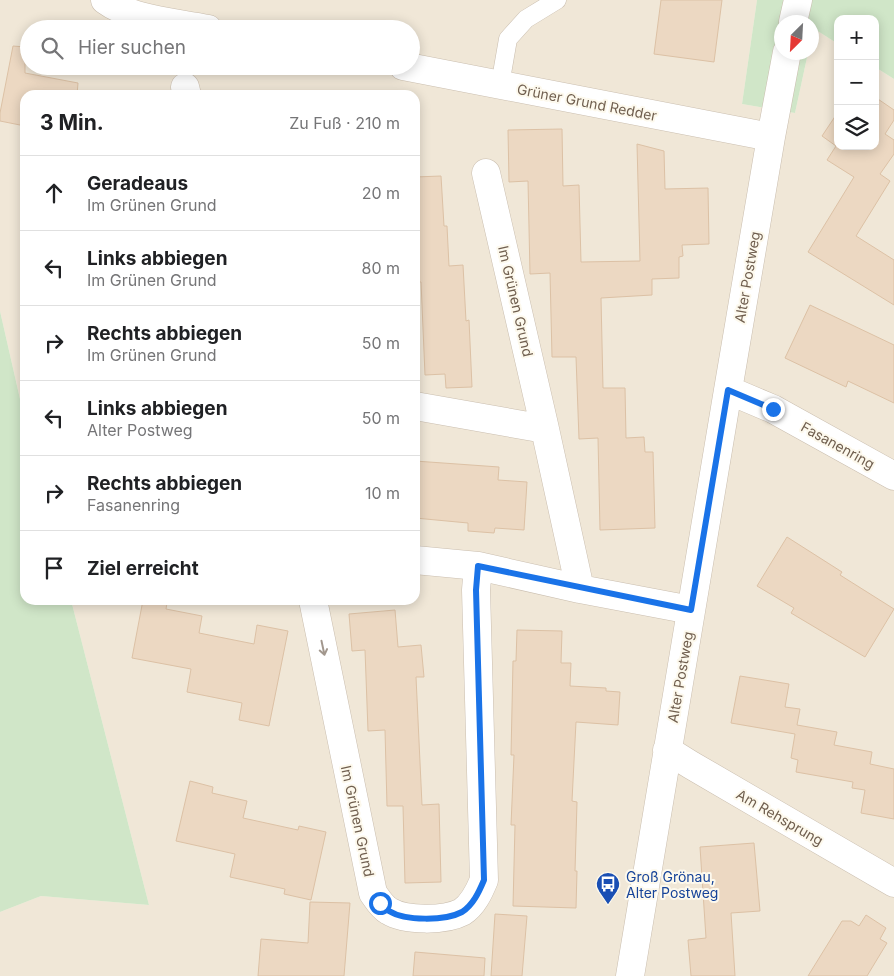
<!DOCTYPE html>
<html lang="de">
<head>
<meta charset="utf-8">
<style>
  :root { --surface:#fff; --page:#f2f2f2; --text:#202124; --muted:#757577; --line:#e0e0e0 }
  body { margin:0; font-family:Inter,sans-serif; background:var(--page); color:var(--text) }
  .controls { position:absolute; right:15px; top:15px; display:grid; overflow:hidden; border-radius:10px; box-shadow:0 2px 12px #0003 }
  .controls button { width:45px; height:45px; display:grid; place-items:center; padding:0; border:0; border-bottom:1px solid var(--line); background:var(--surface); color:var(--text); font:25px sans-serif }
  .compass { position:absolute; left:774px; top:15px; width:45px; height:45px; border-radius:50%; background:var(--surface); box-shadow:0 2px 12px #0003; rotate:204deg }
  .stop { position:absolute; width:15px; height:15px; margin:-11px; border:4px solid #1a73e8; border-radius:50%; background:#fff }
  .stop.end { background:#1a73e8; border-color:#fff; box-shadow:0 1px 5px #0008 }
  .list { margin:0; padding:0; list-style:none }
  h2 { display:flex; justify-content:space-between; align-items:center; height:65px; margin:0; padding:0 20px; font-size:21px }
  h2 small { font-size:16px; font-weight:400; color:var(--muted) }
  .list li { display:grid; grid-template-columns:32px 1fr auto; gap:15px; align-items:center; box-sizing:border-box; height:75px; padding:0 20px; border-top:1px solid var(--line) }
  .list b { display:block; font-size:19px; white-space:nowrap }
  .list p { margin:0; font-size:16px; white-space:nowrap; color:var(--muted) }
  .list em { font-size:16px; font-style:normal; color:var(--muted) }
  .icon { flex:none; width:28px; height:28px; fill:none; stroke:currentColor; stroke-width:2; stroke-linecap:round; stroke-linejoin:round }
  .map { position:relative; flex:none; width:894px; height:976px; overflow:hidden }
  .search { position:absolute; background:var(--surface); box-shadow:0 2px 12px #0003; left:20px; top:20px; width:400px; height:55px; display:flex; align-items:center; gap:12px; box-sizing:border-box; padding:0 18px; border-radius:28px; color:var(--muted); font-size:19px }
  .panel { position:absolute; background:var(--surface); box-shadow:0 2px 12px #0003; left:20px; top:90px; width:400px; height:515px; border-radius:15px }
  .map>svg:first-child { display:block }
  .residential { fill:#f0e7d7; fill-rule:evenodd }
  .green { fill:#d0e6c8 }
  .building { fill:#ecd8c2; stroke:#dcc1a5 }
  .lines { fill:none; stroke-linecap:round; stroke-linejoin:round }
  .lane-casing { stroke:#cabeaf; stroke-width:19 }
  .street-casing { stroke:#cabeaf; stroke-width:29 }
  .lane { stroke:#fff; stroke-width:18 }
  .street { stroke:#fff; stroke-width:28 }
  .oneway { stroke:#a2978d }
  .route { stroke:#1a73e8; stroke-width:6 }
  .labels { text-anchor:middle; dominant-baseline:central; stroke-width:4; stroke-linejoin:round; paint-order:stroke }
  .street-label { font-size:14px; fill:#705f4f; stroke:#fdf9ed }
  .transit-label { font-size:14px; fill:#164399; stroke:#fdf9ed; text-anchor:start }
</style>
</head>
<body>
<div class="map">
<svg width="894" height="976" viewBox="0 0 894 976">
  <rect width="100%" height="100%" fill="#faf5e8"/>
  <path class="residential" d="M0 0H757L742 104 795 113 808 53 812 52 813 28 838 44V146H875V67L894 79V976H0V912L41 896 149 905 71 600H415V95H25V421L0 311ZM29 29H411V66H29Z"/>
  <path class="green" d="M757 0H894V79L875 67V19H838V44L813 28 812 34V22H782V52L808 53 795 113 742 104Z
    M0 311 25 421V600H71L149 905 41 896 0 912Z"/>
  <path class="building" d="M661 0H722L714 62 654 54Z
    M13 46 25 47V73L78 83 77 95H25V126L0 121V113Z
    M875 97 894 110V120L885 134 894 140V154L880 174 890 181 856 236 894 260V305L808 252 854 177 827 160 836 146 822 136 838 112V146H875Z
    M562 129 563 186 579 185 581 262 640 261 637 144 664 151 665 189 708 188 709 244 682 245 683 256 679 257V278L652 279V295L601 298 603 388H625L626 438 644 437 645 452H653L655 528 600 530 598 438 579 439 576 357H552L550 273 530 274 528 181 509 182 508 130Z
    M441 176 444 226H447L449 266 463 265 466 321 469 320 472 387 446 388 445 374 425 375 421 282H415V177Z
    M810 305 894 345V403L848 381 846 387 785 358Z
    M415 461 499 467 498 480 527 482 524 530 495 528 494 533 468 531V523L415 518Z
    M787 537 842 572 840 575 894 609 865 657 791 613 794 608 757 586Z
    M143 600 167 603 166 609 202 616 199 633 254 644 257 625 288 631 269 726 239 720 242 703 187 692 191 669 132 658Z
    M395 610 398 647 421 645 424 677H416L422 805 439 804 441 882 405 883 403 806H387L385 730 368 731 365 650 352 651 349 614Z
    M517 630 562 631 561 663H571L570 686 606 688V691L620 692 618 725 576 722 572 801 577 802 575 871H577L576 908 513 906 515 825H511L514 755H511L513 661H516Z
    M740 676 789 684 785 707 800 709 797 725 837 732 834 745 872 752 870 764 894 769V819L861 813 865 790 852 788 853 782 796 772 798 760 791 758 795 734 731 723Z
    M190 781 213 787 212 793 247 801 243 818 298 830 299 826 326 832 311 900 284 894 285 889 230 877 235 854 176 841Z
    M754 843 760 911 731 913 735 976H691L688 940 706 938 700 847Z
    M310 902 350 903 344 976H258L261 939 308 943Z
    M495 914 527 916 522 976H491Z
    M866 915 886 928 880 939 887 943 867 976H808L842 921H851L859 926Z
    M415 952 485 958 484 976H413Z"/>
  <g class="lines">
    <g class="lane-casing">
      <path id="lane" d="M500 85 508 39 526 19 557 0"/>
    </g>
    <g class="street-casing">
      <path id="street" d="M105 0C132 20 175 22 208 29
        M793 22 798 0
        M403 66 771 137
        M185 87 187 95
        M486 173 545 429
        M728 390 773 409 894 476
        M415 406 545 429 580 589
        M415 560 478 566 580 589 691 610
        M313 600 373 893C378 900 382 907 389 911 405 921 445 921 462 912 473 905 479 892 484 880L476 590 478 566
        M667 750 691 765 894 883
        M630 976 728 390 771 137 787 52"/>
    </g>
    <use href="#lane" class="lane"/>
    <use href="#street" class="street"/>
  </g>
  <defs><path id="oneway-shaft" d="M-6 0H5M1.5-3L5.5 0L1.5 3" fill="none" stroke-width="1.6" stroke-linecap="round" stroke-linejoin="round" transform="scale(1.25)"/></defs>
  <use class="oneway" href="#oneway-shaft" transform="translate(323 648) rotate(78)"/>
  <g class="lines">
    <path class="route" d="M380 903C383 906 386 909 389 911 405 921 445 921 462 912 473 905 479 892 484 880L476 590 478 566 691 610 728 390 773 409"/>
  </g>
  <defs>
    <g id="bus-pin" transform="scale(1.25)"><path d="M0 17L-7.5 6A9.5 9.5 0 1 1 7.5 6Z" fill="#1a4fb4" stroke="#fdf9ed"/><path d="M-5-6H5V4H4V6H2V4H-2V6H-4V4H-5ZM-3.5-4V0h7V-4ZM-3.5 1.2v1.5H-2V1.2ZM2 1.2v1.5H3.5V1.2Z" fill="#fff"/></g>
  </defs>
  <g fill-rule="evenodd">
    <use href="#bus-pin" x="608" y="884"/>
  </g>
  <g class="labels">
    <g class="street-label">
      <text transform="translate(587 102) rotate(11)">Grüner Grund Redder</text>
      <text transform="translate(747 277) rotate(-80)">Alter Postweg</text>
      <text transform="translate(516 301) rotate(77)">Im Grünen Grund</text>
      <text transform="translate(838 445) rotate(29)">Fasanenring</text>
      <text transform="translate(680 677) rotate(-80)">Alter Postweg</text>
      <text transform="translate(780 817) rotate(30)">Am Rehsprung</text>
      <text transform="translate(358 821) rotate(78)">Im Grünen Grund</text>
    </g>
    <g class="transit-label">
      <text x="626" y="876">Groß Grönau,<tspan x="626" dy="16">Alter Postweg</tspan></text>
    </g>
  </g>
</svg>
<div class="controls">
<button>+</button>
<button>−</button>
<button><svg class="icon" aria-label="layers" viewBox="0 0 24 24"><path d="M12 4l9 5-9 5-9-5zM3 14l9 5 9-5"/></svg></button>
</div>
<svg class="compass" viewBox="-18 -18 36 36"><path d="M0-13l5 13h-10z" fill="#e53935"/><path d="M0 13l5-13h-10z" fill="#757577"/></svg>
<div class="stop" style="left:380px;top:903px"></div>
<div class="stop end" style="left:773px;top:409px"></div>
<div class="search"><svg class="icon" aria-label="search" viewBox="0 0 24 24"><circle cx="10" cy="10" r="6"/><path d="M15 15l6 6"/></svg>Hier suchen</div>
<section class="panel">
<h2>3 Min.<small>Zu Fuß · 210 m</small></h2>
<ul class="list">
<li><svg class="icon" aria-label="ahead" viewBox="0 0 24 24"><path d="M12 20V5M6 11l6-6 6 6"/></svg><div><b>Geradeaus</b><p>Im Grünen Grund</p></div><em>20 m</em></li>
<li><svg class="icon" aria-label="left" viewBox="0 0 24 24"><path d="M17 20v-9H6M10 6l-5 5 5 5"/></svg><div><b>Links abbiegen</b><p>Im Grünen Grund</p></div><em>80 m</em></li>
<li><svg class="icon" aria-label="right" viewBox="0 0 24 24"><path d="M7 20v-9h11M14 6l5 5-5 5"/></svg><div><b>Rechts abbiegen</b><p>Im Grünen Grund</p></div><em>50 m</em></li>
<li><svg class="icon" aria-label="left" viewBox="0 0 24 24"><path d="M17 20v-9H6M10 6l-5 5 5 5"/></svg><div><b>Links abbiegen</b><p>Alter Postweg</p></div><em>50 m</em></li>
<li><svg class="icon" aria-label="right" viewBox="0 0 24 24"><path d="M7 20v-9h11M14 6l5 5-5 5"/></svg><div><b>Rechts abbiegen</b><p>Fasanenring</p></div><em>10 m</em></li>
<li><svg class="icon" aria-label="arrive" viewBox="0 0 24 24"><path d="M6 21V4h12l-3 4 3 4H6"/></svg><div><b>Ziel erreicht</b></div></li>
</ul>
</section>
</div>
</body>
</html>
